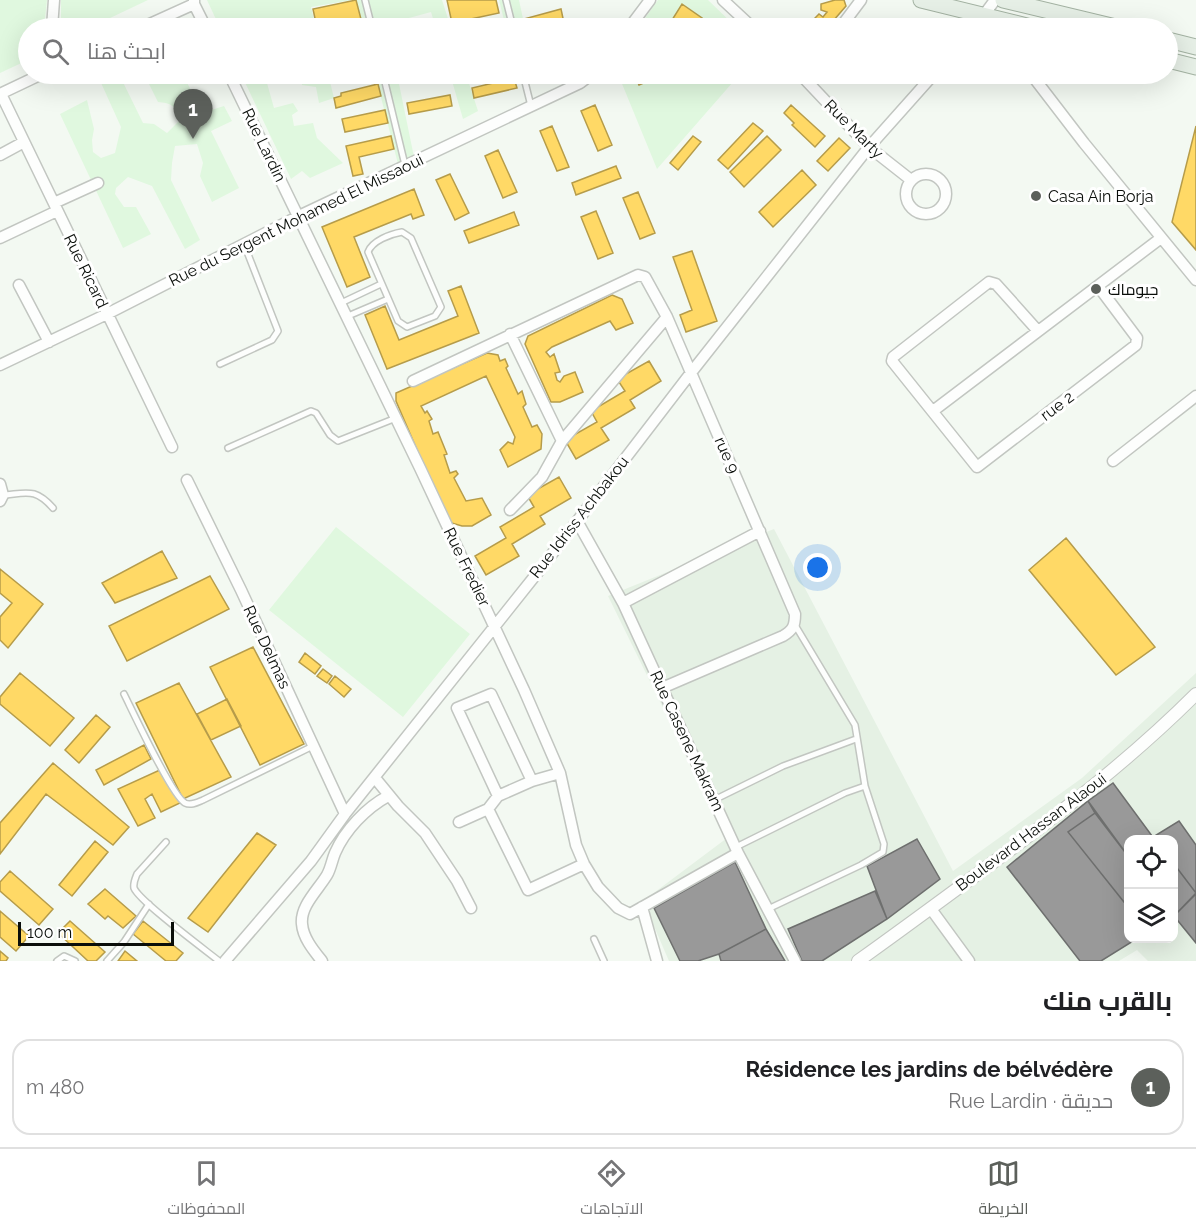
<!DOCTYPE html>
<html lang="ar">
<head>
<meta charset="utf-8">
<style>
  :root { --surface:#fff; --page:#f2f2f2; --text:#202124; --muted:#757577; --line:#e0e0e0; --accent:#5c605b }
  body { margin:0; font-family:Raleway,Cairo,sans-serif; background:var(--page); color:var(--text); direction:rtl }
  .controls { position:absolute; right:18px; bottom:18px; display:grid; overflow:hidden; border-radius:12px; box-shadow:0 6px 24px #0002 }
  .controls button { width:54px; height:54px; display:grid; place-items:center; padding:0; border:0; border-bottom:2px solid var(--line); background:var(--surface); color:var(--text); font:30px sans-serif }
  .scale { position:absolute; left:18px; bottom:15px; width:156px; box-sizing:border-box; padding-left:6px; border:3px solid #0a0e0a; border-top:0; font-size:16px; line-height:21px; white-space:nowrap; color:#0a0e0a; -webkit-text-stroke:4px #fff; paint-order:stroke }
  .you { position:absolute; left:818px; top:568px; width:21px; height:21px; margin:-15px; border:4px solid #fff; border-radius:50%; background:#1a73e8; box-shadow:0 0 0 9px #1a73e833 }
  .badge { display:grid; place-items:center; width:39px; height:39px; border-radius:50%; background:var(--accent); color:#fff; font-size:20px; font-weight:700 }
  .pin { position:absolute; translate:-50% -50px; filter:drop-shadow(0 2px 3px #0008) }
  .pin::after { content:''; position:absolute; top:32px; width:21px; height:18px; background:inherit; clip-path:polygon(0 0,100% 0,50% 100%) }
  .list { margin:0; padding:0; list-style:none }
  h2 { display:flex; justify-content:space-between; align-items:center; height:78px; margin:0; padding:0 24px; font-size:26px }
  h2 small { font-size:20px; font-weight:400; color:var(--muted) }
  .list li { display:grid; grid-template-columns:39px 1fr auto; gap:18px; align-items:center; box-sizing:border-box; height:96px; margin:0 12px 12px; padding:0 12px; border:2px solid var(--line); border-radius:18px }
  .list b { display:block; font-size:22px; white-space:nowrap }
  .list p { margin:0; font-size:20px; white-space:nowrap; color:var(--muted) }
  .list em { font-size:20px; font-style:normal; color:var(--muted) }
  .icon { flex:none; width:33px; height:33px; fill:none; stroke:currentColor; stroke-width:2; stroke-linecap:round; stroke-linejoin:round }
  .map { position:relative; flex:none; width:1196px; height:961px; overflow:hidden; direction:ltr }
  .search { position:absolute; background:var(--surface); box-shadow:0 6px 24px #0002; left:18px; right:18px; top:18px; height:66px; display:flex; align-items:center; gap:15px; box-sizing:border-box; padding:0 21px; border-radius:33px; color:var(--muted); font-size:22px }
  .sheet { height:186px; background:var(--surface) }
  nav { display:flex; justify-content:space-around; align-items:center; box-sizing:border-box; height:84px; border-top:2px solid var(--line); background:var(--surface); font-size:16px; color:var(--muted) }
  nav a { display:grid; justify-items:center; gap:3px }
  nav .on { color:var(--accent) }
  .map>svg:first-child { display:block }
  .built { fill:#e5f1e4; fill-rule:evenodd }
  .green { fill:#e0f8df }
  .homes { fill:#ffd966; stroke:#b69c4a; stroke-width:1.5 }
  .industry { fill:#999; stroke:#6e6f6e; stroke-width:1.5 }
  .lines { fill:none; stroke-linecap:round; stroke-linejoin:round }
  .service-casing { stroke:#c2c6c1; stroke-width:8 }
  .minor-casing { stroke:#c2c6c1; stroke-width:13 }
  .tertiary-casing { stroke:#c2c6c1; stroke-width:14 }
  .primary-casing { stroke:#a3b2a2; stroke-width:17 }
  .service { stroke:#fdfefd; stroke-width:5 }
  .minor { stroke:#fdfefd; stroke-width:10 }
  .tertiary { stroke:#fdfefd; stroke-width:12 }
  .primary { stroke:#e6efe6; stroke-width:15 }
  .poi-dot { fill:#5c605b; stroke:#fff; stroke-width:2 }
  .labels { text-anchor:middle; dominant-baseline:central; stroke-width:6; stroke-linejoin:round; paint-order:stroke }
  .street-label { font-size:16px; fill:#0a0e0a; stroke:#fff }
  .poi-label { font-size:16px; fill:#0a0e0a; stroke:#fff; text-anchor:start }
</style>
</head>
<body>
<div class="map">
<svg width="1196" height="961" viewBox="0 0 1196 961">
  <rect width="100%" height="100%" fill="#f3f9f2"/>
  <path class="built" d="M774 529 953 871 1082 778 1196 673V961H1148L1137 950 1119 961H669L643 901 727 838 608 596ZM1128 840H1174V938H1128Z"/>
  <path class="green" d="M0 0H47L44 28H28V60L0 73Z
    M61 0H148L89 28H61Z
    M207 0H352L311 7 316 28H220Z
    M356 0H442L451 28H436L431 12 387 24 388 28H364Z
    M499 0H519L525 28H506Z
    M658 0H708L737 28H638Z
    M97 74H119L143 123 154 124 167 133 182 118C175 106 171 103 158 102L144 74H183L202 113 224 106 232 121 211 131 239 188 212 202 200 176 203 163 197 144 175 146 172 163 171 180 200 240 185 249 152 186 128 177 116 188 115 194 124 207H136L151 234 123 248 60 114 87 100 94 129 92 140 93 152 101 158 115 153 121 127Z
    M241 74H274L265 76 274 108 293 103 298 111 292 115 294 126 313 123 317 138 343 163 310 178 302 171 291 179Z
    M300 74H328L334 98 319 103 316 87 302 85Z
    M375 74H397L414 157 398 164Z
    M450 74H466L478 111 463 119Z
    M618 74H740L657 169Z
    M336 527 470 634 403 717 269 610Z"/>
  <path class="homes" d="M356 0 362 23 338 28H317L313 9Z
    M447 0H496L499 13 452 23Z
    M835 0H844L846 6 827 28H823L812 21 819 14 823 17 827 12 821 10V4Z
    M682 4 702 18 695 28H685L672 20Z
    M561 9 564 23 544 28H526L524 19Z
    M328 74H365L330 82Z
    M634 74H658L660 76 639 85Z
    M514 78 517 88 474 98 472 88Z
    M378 84 381 96 336 108 334 98 341 96V93Z
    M450 95 452 106 409 114 407 103Z
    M595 105 612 145 598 151 581 111Z
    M791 105 825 136 815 147 792 125 794 123 784 113Z
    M385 110 388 123 345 132 342 119Z
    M753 123 763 131 728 169 718 160Z
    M552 126 569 167 557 171 540 131Z
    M1196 126V250L1172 222Z
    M391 136 394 149 359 157 363 174 353 176 346 146Z
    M693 136 701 142 678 170 670 163Z
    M767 136 781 150 744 187 730 172Z
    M839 138 850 148 828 171 817 161Z
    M498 150 517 192 503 198 485 156Z
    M616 166 621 178 576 195 572 183Z
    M802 170 816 185 773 227 759 212Z
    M450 174 469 213 455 220 436 180Z
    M414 189 424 215 413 219 411 214 354 237 370 277 347 287 322 227Z
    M638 192 655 233 640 239 623 198Z
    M596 211 613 253 598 259 581 217Z
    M514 212 519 225 469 243 464 231Z
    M692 251 717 321 686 332 680 315 692 310 673 257Z
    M461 286 479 333 387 369 365 315 385 306 399 340 458 316 448 291Z
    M612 295 622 299 633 323 616 330 610 321 552 347 546 352 550 357 554 354 560 372 555 373 557 380 560 382 564 376 575 372 583 392 560 402H551L525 344 528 336Z
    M487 353 498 355 500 361 505 359 508 366 506 368 518 394 522 391 526 404 523 407 532 427 537 425 542 434 541 449 508 467 500 450 508 442 513 444 515 437 486 376 421 406 425 413 427 411 432 419 429 421 433 434 438 432 447 454 444 455 450 473 456 471 458 474 454 478 466 501 482 498 491 515 472 526H462L448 522 396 401V393Z
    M649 361 661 381 630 400 635 408 601 428 609 440 576 459 565 440 597 422 591 411 625 391 617 379Z
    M559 477 571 498 540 516 545 524 512 544 519 556 486 575 475 556 506 538 500 527 534 507 527 495Z
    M1066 538 1155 647 1116 675 1029 570Z
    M162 551 177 578 115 603 102 583Z
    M0 569 43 604 8 648 0 640V617L12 603 0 593Z
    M210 576 229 609 127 661 109 626Z
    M253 647 304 744 260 765 210 667Z
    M305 653 321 666 315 674 299 662Z
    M323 669 332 676 327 683 317 676Z
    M20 673 74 718 50 746 0 704V697Z
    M335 676 351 689 344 697 329 684Z
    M179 683 231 777 183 799 136 703Z
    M227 699 241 726 211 740 197 714Z
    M96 715 110 727 79 763 65 750Z
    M144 745 151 759 104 785 96 770Z
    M53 763 129 827 113 845 46 794 0 854V823Z
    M162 769 180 803 161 812 152 794 145 799 155 818 138 826 118 789Z
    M257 833 276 845 208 932 188 918Z
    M95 841 108 852 72 896 59 885Z
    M10 871 53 909 39 925 0 891V882Z
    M105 889 136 916 123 928 108 916 105 919 88 904Z
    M0 911 29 936 16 951 0 937Z
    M70 921 105 952 96 961H88L58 933Z
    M143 921 183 953 176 961H166L133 934Z
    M0 951 8 958 6 961H0Z
    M125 951 137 961H118Z"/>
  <path class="industry" d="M1113 783 1155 840H1128V856L1088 801Z
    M1088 801 1095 813 1068 832 1128 907V938H1138L1101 961H1080L1007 867Z
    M1095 813 1128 856V907L1068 832Z
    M1179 821 1196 845V893L1174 864V840H1155L1153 837Z
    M917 839 940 879 887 919 867 866Z
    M735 862 766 929 719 954 698 961H680L654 908Z
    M1174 864 1196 893 1174 916Z
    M875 891 887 919 822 961H802L788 929Z
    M1196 894V943L1174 916Z
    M766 929 785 961H721L719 954Z"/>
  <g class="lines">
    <g class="service-casing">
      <path id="service" d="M365 0 372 28
        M506 0 513 28
        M383 74 405 165
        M523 74 531 106
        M402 232 411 238 441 307 435 316 407 327 398 321 368 252C372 241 390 234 402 232Z
        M341 303 381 284
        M348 316 388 299
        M220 364 272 340 278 331 244 244
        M228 448 311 411 316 413 330 435 338 441 396 418
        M3 495C28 493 35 488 53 508
        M795 625 855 725 865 786
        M124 694C133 712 172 796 185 803 191 806 198 802 203 800L313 746
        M714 800 783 766 856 739
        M166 842 137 874C135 879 133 883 134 888 139 901 204 949 219 961
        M736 847 845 793 865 786 884 844 883 852 861 865 768 909
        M594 939 604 961
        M57 961 64 956 75 961
        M107 961 124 942 149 904"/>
    </g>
    <g class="minor-casing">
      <path id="minor" d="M194 0V4L206 28
        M723 0 753 28
        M52 28 54 0
        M141 28 194 4
        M629 28 650 0
        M840 28 861 0
        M988 28 978 23 995 0
        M229 74 420 468 524 690 560 773 576 845 584 864 598 887 618 908 630 914 738 853
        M800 74 869 147 911 180
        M1031 74 1084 143 1196 280
        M0 94 42 74
        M1 94 172 447
        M0 155 24 142
        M906 194a20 20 0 1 1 40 0a20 20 0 1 1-40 0Z
        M54 203 98 183
        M0 238 57 211
        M19 285 49 342
        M1038 331 996 284 989 282 893 357 892 361 977 467 1136 345 1137 338 1098 286
        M510 334 562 441
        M0 365 107 314 299 216 580 83 592 74
        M413 381 638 275 645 277 667 317 795 614C795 626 793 630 783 636L662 688
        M933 411 1161 238
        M1113 461 1196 396
        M187 480 241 590 345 814
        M0 484 3 495 0 501
        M510 510 542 477 562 441 667 317
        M577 521 623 603 738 853 795 961
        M623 603 760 531
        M375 778 398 806 425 833 457 881 471 908
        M498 796 457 708 491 694 532 781
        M488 809 528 890 584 864
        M459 822 488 809 498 796 532 781 560 773
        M642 907 657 961
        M931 909 969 961
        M225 961 311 861 345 814 542 567 690 374 869 147 934 74
        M322 961C314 951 303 938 302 924 300 906 318 890 327 875 331 868 332 860 335 853 345 830 366 808 388 796"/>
    </g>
    <g class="tertiary-casing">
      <path id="tertiary" d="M858 961C900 931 942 900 984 869 1058 815 1131 759 1196 694"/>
    </g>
    <g class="primary-casing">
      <path id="primary" d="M921 0 1035 28
        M1003 0 1120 28
        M1168 40 1196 47
        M1168 60 1196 67"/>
    </g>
    <use href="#service" class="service"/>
    <use href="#minor" class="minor"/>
    <use href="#tertiary" class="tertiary"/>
    <use href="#primary" class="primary"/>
  </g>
  <g class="poi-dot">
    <circle cx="1036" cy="196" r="6"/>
    <circle cx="1096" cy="289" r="6"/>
  </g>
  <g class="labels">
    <g class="street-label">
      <text transform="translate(854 129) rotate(45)">Rue Marty</text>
      <text transform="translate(264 145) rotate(64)">Rue Lardin</text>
      <text transform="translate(296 220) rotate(-26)">Rue du Sergent Mohamed El Missaoui</text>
      <text transform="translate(86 271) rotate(64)">Rue Ricard</text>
      <text transform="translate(1057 406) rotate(-37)">rue 2</text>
      <text transform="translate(727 455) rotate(66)">rue 9</text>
      <text transform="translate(579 517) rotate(-52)">Rue Idriss Achbakou</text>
      <text transform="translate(467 567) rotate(64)">Rue Fredier</text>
      <text transform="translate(267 647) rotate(65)">Rue Delmas</text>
      <text transform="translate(687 741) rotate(65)">Rue Casene Makram</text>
      <text transform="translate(1031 832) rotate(-37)">Boulevard Hassan Alaoui</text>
    </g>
    <g class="poi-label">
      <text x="1048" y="196">Casa Ain Borja</text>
      <text x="1108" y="289">جيوماك</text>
    </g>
  </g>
</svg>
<div class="controls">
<button><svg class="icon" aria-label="locate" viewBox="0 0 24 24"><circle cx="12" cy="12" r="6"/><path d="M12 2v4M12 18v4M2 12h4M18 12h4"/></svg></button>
<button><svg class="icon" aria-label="layers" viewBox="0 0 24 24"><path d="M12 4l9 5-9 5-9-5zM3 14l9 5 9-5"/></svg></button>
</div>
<div class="scale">100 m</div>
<div class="you"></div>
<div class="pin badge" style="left:193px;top:139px">1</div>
<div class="search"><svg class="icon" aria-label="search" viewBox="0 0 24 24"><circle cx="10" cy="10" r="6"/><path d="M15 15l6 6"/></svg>ابحث هنا</div>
</div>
<section class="sheet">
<h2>بالقرب منك<small></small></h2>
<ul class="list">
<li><span class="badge">1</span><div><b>Résidence les jardins de bélvédère</b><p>حديقة · Rue Lardin</p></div><em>480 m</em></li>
</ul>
</section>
<nav>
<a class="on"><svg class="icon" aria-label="map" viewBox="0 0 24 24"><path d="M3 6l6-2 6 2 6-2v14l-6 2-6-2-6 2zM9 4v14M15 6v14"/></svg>الخريطة</a>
<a><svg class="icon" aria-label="directions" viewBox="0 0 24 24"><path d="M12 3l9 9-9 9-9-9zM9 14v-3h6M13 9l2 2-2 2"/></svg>الاتجاهات</a>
<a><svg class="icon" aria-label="saved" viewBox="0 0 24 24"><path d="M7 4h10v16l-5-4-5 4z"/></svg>المحفوظات</a>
</nav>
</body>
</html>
